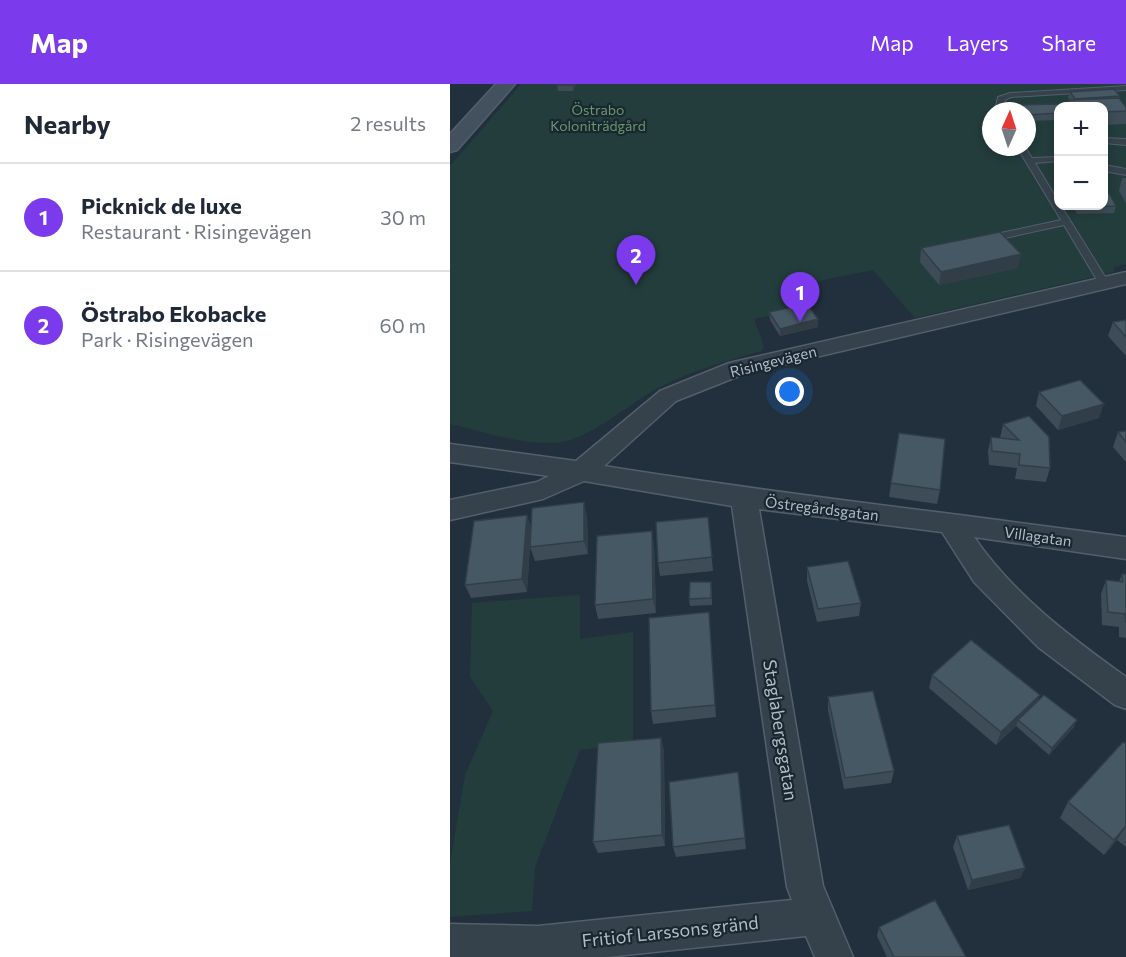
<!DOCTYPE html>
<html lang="en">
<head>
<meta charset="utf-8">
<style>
  :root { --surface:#fff; --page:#f6f6f7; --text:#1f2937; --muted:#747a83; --line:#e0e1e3; --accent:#7c3aed }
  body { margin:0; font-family:Commissioner,sans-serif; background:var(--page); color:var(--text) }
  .controls { position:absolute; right:18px; top:18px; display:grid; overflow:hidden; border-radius:12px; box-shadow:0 3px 9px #0003 }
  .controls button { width:54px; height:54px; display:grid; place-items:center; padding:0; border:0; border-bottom:2px solid var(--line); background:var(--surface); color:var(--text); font:30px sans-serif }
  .compass { position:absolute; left:532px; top:18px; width:54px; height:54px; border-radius:50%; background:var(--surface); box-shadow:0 3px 9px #0003; rotate:3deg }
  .you { position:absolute; left:340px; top:308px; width:21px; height:21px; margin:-15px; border:4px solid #fff; border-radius:50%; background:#1a73e8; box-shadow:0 0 0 9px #1a73e833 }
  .badge { display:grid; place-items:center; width:39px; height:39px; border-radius:50%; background:var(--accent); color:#fff; font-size:20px; font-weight:700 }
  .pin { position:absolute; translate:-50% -50px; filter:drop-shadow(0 2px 3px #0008) }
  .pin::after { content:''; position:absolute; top:32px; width:21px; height:18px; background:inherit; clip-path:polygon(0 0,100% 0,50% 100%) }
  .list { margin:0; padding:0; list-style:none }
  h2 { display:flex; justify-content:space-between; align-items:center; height:78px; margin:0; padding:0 24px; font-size:26px }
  h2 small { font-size:20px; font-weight:400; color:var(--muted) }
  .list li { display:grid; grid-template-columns:39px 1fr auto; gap:18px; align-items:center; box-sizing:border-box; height:108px; padding:0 24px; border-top:2px solid var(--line) }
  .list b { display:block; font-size:22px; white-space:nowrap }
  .list p { margin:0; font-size:20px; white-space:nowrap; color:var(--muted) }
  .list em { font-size:20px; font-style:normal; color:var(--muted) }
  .map { position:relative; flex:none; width:676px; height:873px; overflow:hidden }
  header { display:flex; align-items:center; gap:36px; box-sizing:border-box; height:84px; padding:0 30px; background:var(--accent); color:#fff }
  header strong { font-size:28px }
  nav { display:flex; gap:33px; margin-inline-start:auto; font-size:21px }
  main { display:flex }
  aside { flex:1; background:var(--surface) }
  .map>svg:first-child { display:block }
  .green { fill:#233d3c; fill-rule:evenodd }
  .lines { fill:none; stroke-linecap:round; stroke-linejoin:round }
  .lane-casing { stroke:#535f6a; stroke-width:2 }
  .street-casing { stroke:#535f6a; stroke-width:3 }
  .secondary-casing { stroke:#535f6a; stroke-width:3 }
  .lane { fill:#35424c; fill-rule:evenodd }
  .street { fill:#35424c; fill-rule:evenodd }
  .secondary { fill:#43515f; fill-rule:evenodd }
  .wall { fill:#3d4c57 }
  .shaded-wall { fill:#323e47 }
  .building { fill:#475865; stroke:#323e47; stroke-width:1.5 }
  .labels { text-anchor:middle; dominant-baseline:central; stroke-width:4.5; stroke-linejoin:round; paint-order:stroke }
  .far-park-label { font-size:14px; fill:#669a6a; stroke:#1a2731 }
  .street-label { font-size:15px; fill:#b0bcc8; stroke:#1a2731 }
  .near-street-label { font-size:18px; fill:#b0bcc8; stroke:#1a2731 }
</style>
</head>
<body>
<header>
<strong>Map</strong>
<nav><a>Map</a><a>Layers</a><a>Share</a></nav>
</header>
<main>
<aside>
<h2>Nearby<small>2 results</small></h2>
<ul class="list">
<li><span class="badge">1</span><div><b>Picknick de luxe</b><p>Restaurant · Risingevägen</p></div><em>30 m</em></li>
<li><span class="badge">2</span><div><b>Östrabo Ekobacke</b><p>Park · Risingevägen</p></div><em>60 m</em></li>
</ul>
</aside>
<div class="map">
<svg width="676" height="873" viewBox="0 0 676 873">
  <rect width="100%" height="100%" fill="#21303c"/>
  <path class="green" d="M71 0H676V180L664 183V188L465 234 423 186 358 199 359 224 304 235 314 262 312 267C276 277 241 287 208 304 182 318 140 354 112 358 75 363 37 348 0 340V82ZM608 22H654V122H608ZM541 27H577V63H541Z
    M130 511V555L183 548V660L130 666 85 783 82 827 0 833V780L15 691 43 627 20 593 22 519Z"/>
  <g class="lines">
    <g class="lane-casing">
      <path id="lane" d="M676 2V6L561 13 555 16 556 27H548L546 22 548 13 560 9Z
        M654 54 676 55V61L654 59Z
        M567 63H575L582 74 608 73V77L585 79 608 117V122H611L659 199 658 201H650L614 141 537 158 532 155 537 152 611 136Z
        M654 81 676 85V91L654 87Z"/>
    </g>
    <g class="street-casing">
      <path id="street" d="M676 188V200L294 290 226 317 154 382C327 410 502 429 676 453V475L524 453C564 511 619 552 676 593V625L665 621 588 563 524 498 492 448 309 425 373 802 403 873H365L356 852 156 873H0V840L88 842 342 816 337 803 282 422 134 397 93 415 0 436V416L87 398 99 392 0 378V360L126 377 210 307 279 279Z"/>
    </g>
    <g class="secondary-casing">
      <path id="secondary" d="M46 0H65L7 66 0 68V50Z"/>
    </g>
    <use href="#lane" class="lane"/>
    <use href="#street" class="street"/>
    <use href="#secondary" class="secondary"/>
  </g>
  <path class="wall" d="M107 0H126V2L123 7H108Z
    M620 8 670 12 669 14 676 23V40L654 41V22H616L618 16H620L618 14Z
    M569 21 609 22V36L577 37V27H568Z
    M672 94H676V119L669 107Z
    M623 122H666L664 129 627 130Z
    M471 164 568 184 489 201 470 178Z
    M319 228 368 235V243L330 252 320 236Z
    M676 236V272L658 252 663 238Z
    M589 308 649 334 608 346 586 322Z
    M553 340 600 384 596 398 565 395 567 384 539 381 538 367 541 353 550 354Z
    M676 347V378L663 363 668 348Z
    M441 399 490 406 487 420 439 413Z
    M77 431 81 444 137 432 138 470 85 477 80 463 77 508 21 514 15 501Z
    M258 433 263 487 210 492 208 479Z
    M204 461 206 529 148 535 145 521Z
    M357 483 411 519 409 532 367 538 357 497Z
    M672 490H676V554L669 553V543L652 541 651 510 656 496 669 498Z
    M262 505V521L240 522 239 515Z
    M259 528 266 633 203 640 201 627Z
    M482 591 587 618 624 643 599 671 566 642 546 661 479 604Z
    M378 613 444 687 441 699 394 705 378 626Z
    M676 660V763L667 756 654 771 610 734 618 718Z
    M214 666 215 762 148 769 143 758Z
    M288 688 296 765 226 773 223 763Z
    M507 752 575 784 570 794 518 806 503 763Z
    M429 843 516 873H437L427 852Z"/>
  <path class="shaded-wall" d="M123 0H126V2L123 7Z
    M571 170 568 184 489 201 491 188Z
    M368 235V243L330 252V245Z
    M654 320 649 334 608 346 612 332Z
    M134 418 137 432 138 470 134 457Z
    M77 431 81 445 77 508 72 495Z
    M202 447 204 461 206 529 203 515Z
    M590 611 585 624 568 636 566 642 546 661 551 648Z
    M627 636 624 643 599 671 602 664Z
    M211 654 214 666 215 762 212 751Z
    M676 742 667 756 654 771 664 756Z
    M575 784 570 794 518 806 522 796Z"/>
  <path class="building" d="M107 0H123L122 1H107Z
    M664 5 670 12 625 15 620 8Z
    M669 14 676 23V27L654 28V22H622L618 16Z
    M607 20 609 22V29L577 31V27H572L569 21Z
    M654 109H659L666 122 629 123 628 122H654Z
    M550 148 571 170 491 188 471 164Z
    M357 220 368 235 330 245 319 228Z
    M676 236V253L663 238Z
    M630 296 654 320 612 332 589 308Z
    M579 332 599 353 600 384 569 381 570 370 542 367 541 353 569 356 553 340Z
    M676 347V358L668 348Z
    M449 349 495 355 490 406 441 399Z
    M134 418V457L80 463 82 424Z
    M77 431 72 495 15 501 24 437Z
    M258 433 262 473 208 479 206 438Z
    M202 447 203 515 145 521 147 452Z
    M398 477 411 519 368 525 357 483Z
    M672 490H676V539L675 530 658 528 656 496 673 498Z
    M240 498H261V514L239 515Z
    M259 528 265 621 201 627 199 534Z
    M521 556 590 611 551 648 482 591Z
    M423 607 444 687 395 694 378 613Z
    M594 611 627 636 602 664 568 636Z
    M211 654 212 751 143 758 148 659Z
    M673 658 676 660V742L664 756 618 718Z
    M288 688 295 754 223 763 219 698Z
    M559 741 575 784 522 796 507 752Z
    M485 816 516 873H444L429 843Z"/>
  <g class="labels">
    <g class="far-park-label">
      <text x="148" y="25">Östrabo<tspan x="148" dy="16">Koloniträdgård</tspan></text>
    </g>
    <g class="street-label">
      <text transform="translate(323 277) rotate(-14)">Risingevägen</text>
      <text transform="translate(372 424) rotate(7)">Östregårdsgatan</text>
      <text transform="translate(588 452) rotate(8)">Villagatan</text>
    </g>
    <g class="near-street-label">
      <text transform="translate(331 646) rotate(81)">Staglabergsgatan</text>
      <text transform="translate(220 847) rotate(-6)">Fritiof Larssons gränd</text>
    </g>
  </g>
</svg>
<div class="controls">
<button>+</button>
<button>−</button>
</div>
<svg class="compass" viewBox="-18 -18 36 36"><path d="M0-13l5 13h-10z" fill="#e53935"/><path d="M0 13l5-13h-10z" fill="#747a83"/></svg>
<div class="you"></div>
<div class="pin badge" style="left:350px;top:238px">1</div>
<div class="pin badge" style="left:186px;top:201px">2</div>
</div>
</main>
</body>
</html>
